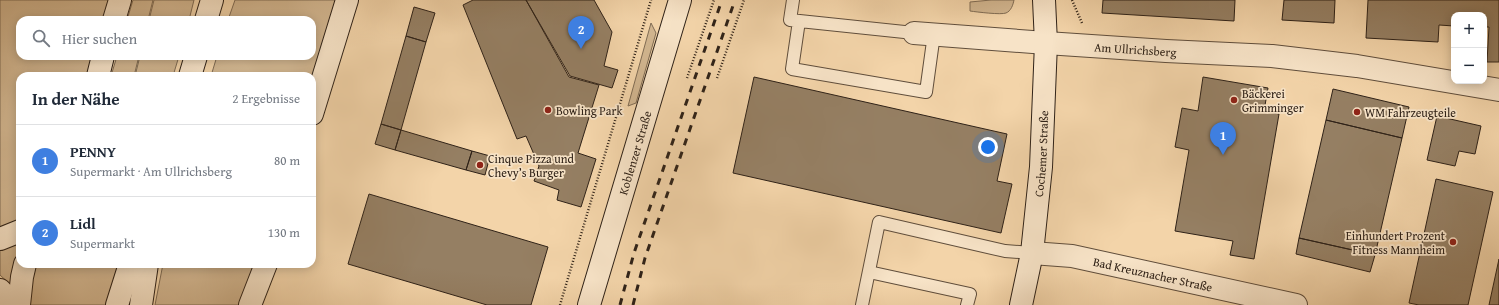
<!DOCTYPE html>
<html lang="de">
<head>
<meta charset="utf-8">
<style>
  :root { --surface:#fff; --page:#f6f6f7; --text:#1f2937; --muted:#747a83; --line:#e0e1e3; --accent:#8f2418 }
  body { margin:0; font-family:"Gentium Book Plus",serif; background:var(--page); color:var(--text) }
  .controls { position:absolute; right:12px; top:12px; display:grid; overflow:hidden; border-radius:8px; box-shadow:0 2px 10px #0003 }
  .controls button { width:36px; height:36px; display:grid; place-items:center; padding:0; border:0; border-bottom:1px solid var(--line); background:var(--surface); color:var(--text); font:20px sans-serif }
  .you { position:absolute; left:988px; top:147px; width:14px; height:14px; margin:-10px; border:3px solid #fff; border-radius:50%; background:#1a73e8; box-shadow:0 0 0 6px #1a73e833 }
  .badge { display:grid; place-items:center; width:26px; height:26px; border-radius:50%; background:var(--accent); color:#fff; font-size:13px; font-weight:700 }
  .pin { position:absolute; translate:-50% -33px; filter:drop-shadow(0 1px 2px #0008) }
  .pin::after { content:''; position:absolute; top:21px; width:14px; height:12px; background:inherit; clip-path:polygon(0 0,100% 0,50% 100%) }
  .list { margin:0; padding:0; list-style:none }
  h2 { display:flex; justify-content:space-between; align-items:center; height:52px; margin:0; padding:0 16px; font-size:17px }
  h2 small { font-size:13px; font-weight:400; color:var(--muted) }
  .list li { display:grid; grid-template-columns:26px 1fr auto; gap:12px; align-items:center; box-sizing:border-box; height:72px; padding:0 16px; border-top:1px solid var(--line) }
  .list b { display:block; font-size:15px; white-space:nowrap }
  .list p { margin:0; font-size:13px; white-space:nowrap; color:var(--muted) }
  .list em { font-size:13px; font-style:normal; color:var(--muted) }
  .icon { flex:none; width:22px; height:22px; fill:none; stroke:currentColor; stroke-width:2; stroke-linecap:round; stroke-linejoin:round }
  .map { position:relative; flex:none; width:1499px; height:305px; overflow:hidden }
  .search { position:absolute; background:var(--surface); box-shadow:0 2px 10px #0003; left:16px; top:16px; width:300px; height:44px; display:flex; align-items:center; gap:10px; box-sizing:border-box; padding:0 14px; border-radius:12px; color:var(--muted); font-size:15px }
  .panel { position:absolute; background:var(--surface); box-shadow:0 2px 10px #0003; left:16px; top:72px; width:300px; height:196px; border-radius:12px }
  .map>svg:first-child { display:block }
  .green { fill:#d2b690; stroke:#806c54 }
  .building { fill:#957f63; stroke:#2f2218 }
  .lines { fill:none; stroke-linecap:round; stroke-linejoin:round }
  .lane-casing { stroke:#604e3c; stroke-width:14 }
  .street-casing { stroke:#604e3c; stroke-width:24 }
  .secondary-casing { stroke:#2f2218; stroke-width:24 }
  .path { stroke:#2f2218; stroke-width:2.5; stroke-dasharray:1 2; stroke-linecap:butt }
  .lane { stroke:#f7e3c7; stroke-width:12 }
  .street { stroke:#f7e3c7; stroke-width:22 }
  .secondary { stroke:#f7e3c7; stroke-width:22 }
  .rail { stroke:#2f2218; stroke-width:3; stroke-dasharray:7 7; stroke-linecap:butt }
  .poi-dot { fill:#8f2418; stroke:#f7e3c7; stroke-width:1.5 }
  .labels { text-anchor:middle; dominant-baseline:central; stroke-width:3.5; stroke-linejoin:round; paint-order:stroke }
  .street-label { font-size:12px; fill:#2f2218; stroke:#f7e3c7 }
  .poi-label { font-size:12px; fill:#2f2218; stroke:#f7e3c7; text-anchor:start }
</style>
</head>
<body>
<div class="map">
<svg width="1499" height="305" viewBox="0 0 1499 305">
  <rect width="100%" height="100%" fill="#f3d4a9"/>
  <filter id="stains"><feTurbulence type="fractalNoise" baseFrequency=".005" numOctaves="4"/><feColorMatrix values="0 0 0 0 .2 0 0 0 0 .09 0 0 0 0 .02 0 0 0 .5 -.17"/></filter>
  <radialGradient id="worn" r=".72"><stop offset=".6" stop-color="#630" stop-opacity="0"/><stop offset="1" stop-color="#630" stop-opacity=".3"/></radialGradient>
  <path class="green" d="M0 0H109L103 20H20V56H93L87 76H20V221L0 231Z
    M133 0H153L148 20H127Z
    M154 0H194L189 20H149Z
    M235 0H336L312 84V76H211L217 56H312V20H228Z
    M991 0H1014C1013 5 1011 11 1006 13 1001 15 977 12 970 11V2Z
    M651 23 656 33 636 103 628 106Z
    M117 56H139L134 76H111Z
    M140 56H179L173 76H135Z
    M20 240V254L16 262 12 286 0 275V248Z
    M33 264H121L110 305H30L28 281Z
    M163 264H258L241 305H155Z"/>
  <path class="building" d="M473 0H526L569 77 599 85 578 153 596 159 581 207 557 200 559 190 534 181 539 166 526 136 517 139 463 5Z
    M526 0H594L612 32 604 66 618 70 612 88 570 76Z
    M1103 0H1235L1234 21 1102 13Z
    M1284 0H1335L1334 23 1282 20Z
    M1368 0H1499V62H1487L1489 27H1484V15H1454V26L1439 25 1438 42 1366 38Z
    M414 7 435 13 426 42 406 36Z
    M406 36 426 42 401 130 381 124Z
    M754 77 1007 134 997 181 1012 184 1001 233 733 173Z
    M1203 77 1268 88 1264 111 1279 114 1254 259 1230 255 1233 241 1175 231 1189 150 1175 147 1182 108 1198 111Z
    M1333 89 1409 107 1402 138 1326 120Z
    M1437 116 1481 126 1475 154 1459 151 1455 166 1427 160Z
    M1326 120 1402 138 1375 255 1299 238Z
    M381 124 401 130 395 150 375 144Z
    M401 130 472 151 466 170 395 150Z
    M472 151 490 156 485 175 466 170Z
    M1436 179 1493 192 1468 305H1419L1409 303Z
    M369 194 548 247 531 305H487L348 264Z
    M1299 238 1375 255 1370 272 1296 254Z
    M1499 259V305H1489Z"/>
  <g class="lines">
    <g class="lane-casing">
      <path id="lane" d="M793 0 790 20 914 33
        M799 21 792 69 926 92 934 34
        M869 272 970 294 967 305
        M862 305 879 222 1005 251 1032 253"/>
    </g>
    <g class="street-casing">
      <g id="street">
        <path id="s1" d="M914 33 1046 43 1166 51 1272 56 1357 66 1499 90"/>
        <path id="s2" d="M1032 253 1072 256 1296 305"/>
      </g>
    </g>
    <g class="secondary-casing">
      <g id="secondary">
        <path d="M114 20 120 0"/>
        <path d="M206 20 212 0"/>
        <path d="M98 76 103 56"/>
        <path d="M190 76 196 56"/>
        <path d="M312 114 347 0"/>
        <path d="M0 239 20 231"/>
        <path d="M0 290 14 305"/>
        <path d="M19 305 22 277 25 264"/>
        <path d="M117 305 130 264"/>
        <path d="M141 305 147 264"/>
        <path d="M250 305 266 264"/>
        <path id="s3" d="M589 305 680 0"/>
        <path id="s4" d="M1021 305 1032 253 1041 167 1046 43 1044 0"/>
      </g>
    </g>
    <path class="path" d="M1072 0 1082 23
      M687 78 714 0
      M717 78 744 0
      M560 305 651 0"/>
    <use href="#lane" class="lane"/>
    <use href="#street" class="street"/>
    <use href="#secondary" class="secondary"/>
    <path class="rail" d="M620 305 634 253 722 0
      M633 305 645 258 735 0"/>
  </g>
  <g class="poi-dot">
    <circle cx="1234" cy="100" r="4"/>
    <circle cx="548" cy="110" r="4"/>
    <circle cx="1357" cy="112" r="4"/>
    <circle cx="480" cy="165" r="4"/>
    <circle cx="1453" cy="242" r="4"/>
  </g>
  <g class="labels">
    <g class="street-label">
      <text stroke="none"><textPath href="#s1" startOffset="222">Am Ullrichsberg</textPath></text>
      <text stroke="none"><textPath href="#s3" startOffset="159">Koblenzer Straße</textPath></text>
      <text stroke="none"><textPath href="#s4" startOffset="153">Cochemer Straße</textPath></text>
      <text stroke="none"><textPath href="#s2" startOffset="123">Bad Kreuznacher Straße</textPath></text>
    </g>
    <g class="poi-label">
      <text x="1242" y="93">Bäckerei<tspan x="1242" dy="14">Grimminger</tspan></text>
      <text x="556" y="110">Bowling Park</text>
      <text x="1365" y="112">WM Fahrzeugteile</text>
      <text x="488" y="158">Cinque Pizza und<tspan x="488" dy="14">Chevy’s Burger</tspan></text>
      <text x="1445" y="235" text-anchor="end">Einhundert Prozent<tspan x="1445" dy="14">Fitness Mannheim</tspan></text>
    </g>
  </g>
  <rect width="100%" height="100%" filter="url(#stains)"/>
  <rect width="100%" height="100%" fill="url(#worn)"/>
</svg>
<div class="controls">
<button>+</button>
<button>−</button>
</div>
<div class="you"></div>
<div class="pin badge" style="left:1223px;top:155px;background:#3f7fe0">1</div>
<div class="pin badge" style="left:581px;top:49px;background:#3f7fe0">2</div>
<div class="search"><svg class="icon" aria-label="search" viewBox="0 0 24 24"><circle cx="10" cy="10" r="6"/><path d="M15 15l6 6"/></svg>Hier suchen</div>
<section class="panel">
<h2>In der Nähe<small>2 Ergebnisse</small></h2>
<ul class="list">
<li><span class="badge" style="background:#3f7fe0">1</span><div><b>PENNY</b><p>Supermarkt · Am Ullrichsberg</p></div><em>80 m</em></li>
<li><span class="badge" style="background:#3f7fe0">2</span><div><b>Lidl</b><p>Supermarkt</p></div><em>130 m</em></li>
</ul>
</section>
</div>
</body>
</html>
